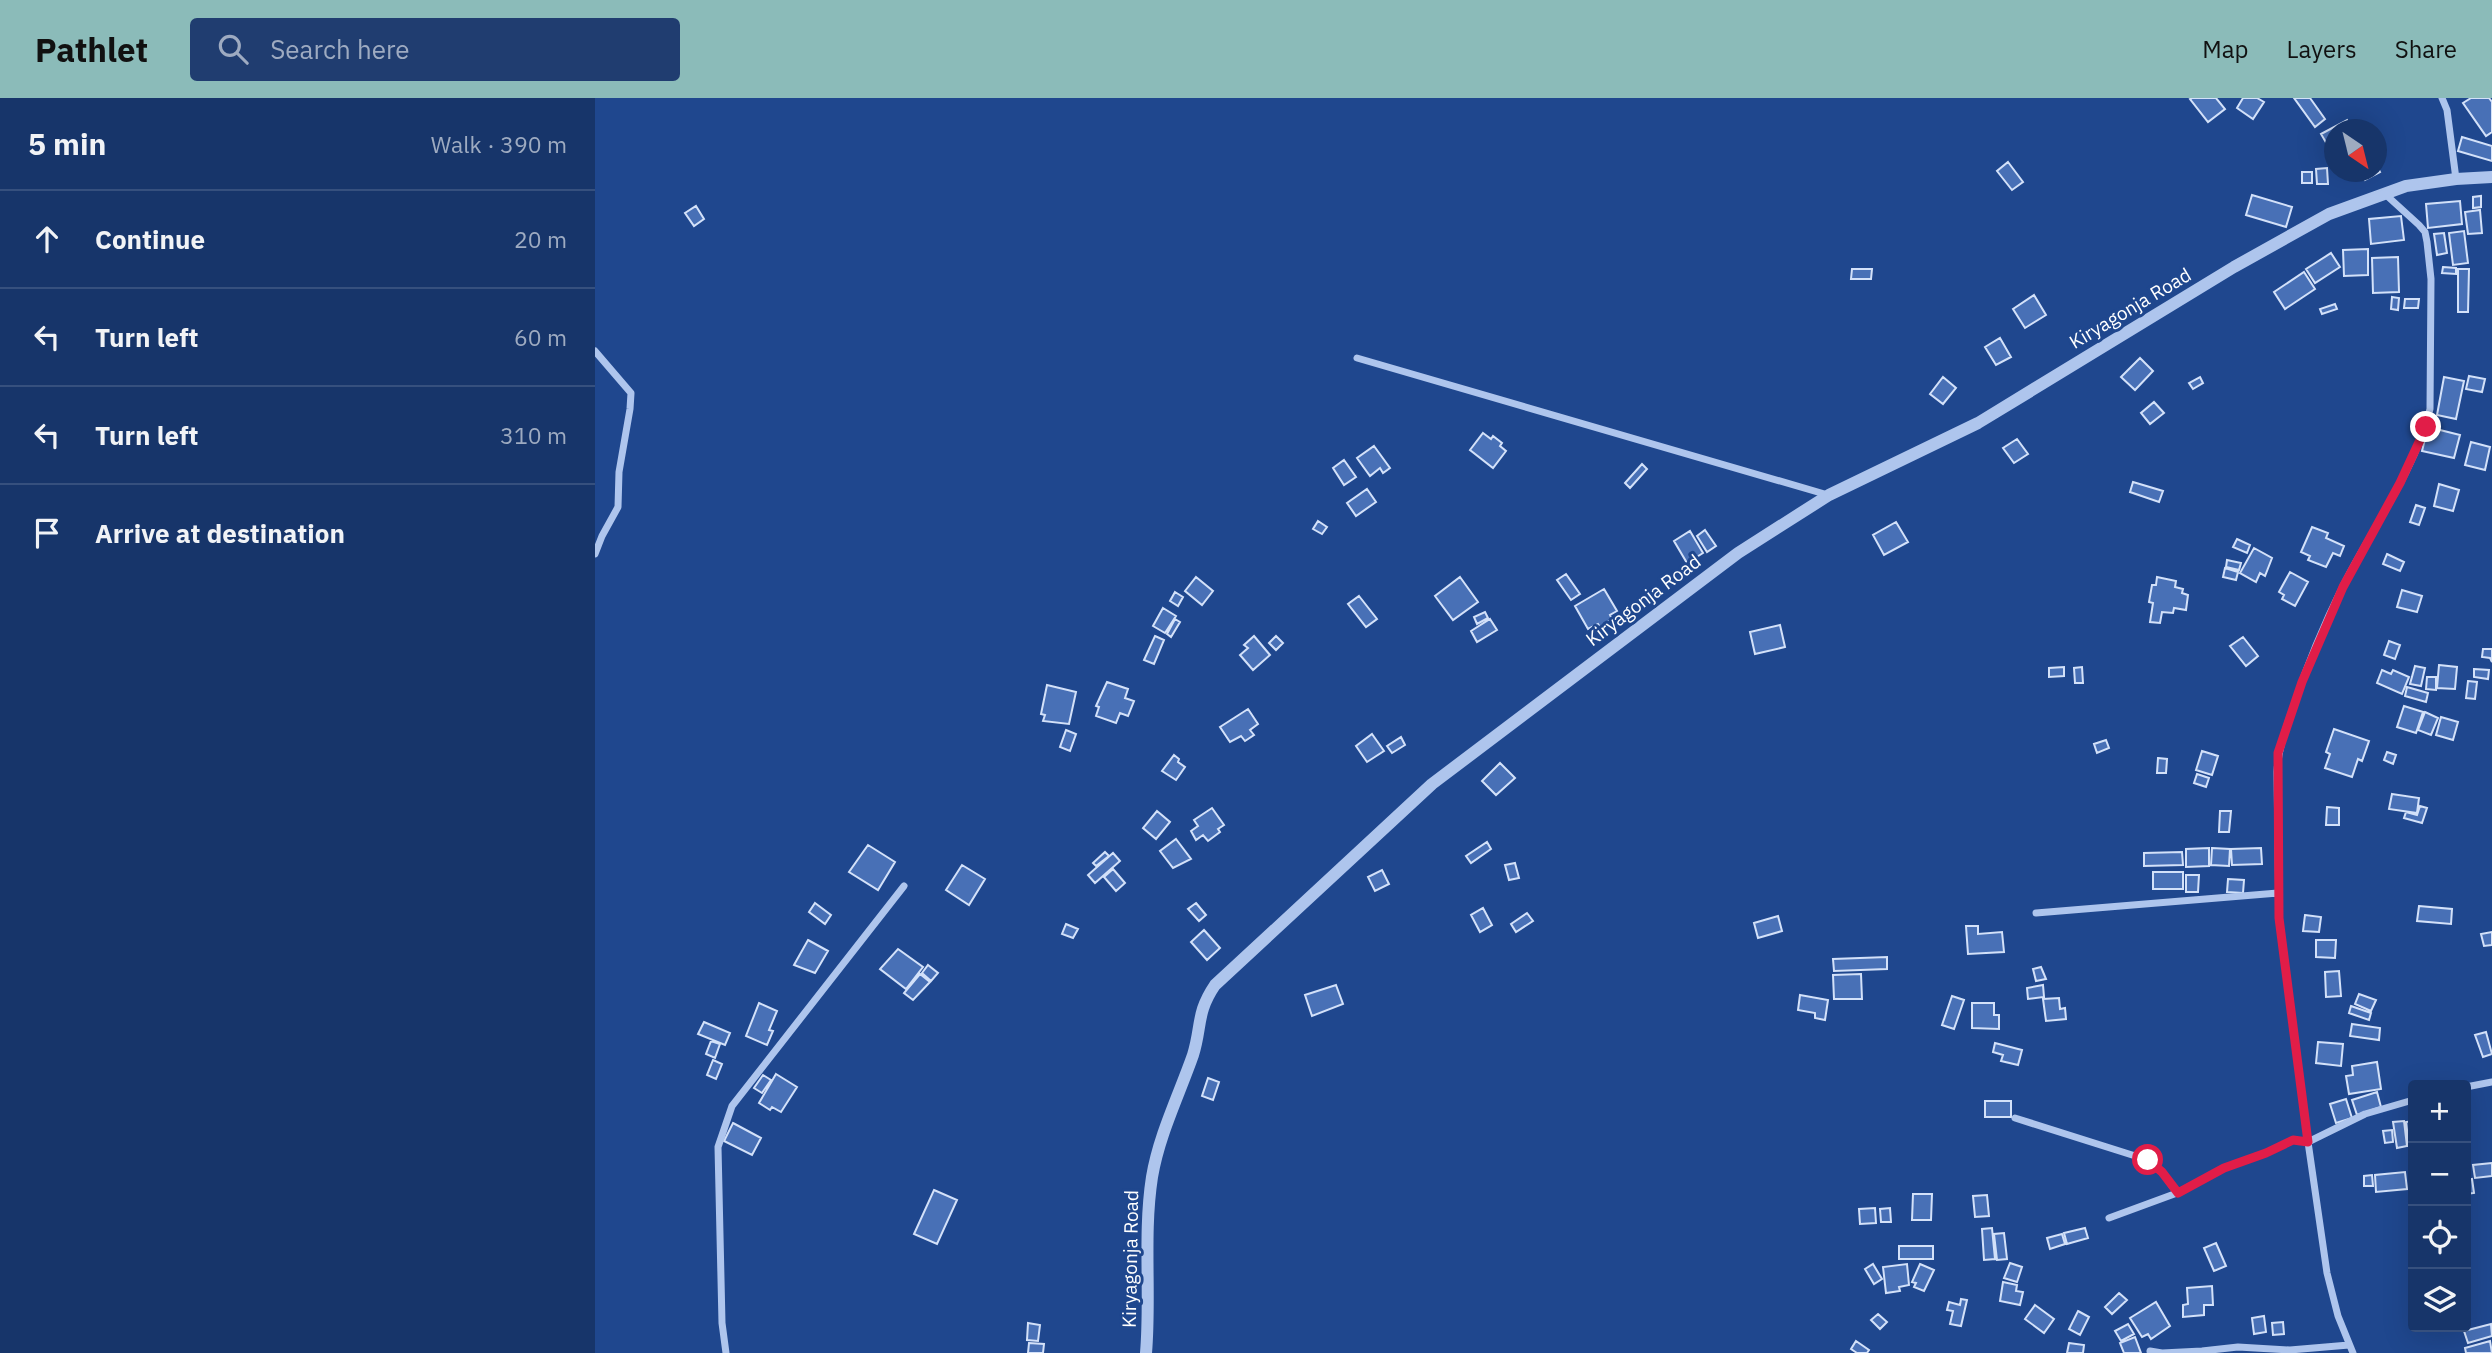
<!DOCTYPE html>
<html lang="en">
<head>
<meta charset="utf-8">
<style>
  :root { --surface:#17356a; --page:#203d70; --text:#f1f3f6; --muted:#9eabc1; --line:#36507e; --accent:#8bbbb9 }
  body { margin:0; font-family:"IBM Plex Sans",sans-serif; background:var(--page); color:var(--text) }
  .controls { position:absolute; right:21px; bottom:21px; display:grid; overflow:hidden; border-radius:7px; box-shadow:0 7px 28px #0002 }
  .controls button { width:63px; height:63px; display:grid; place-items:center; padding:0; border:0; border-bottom:2px solid var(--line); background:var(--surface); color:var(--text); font:35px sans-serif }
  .compass { position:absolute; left:1729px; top:21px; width:63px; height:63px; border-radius:50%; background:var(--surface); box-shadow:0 7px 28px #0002; rotate:145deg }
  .stop { position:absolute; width:21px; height:21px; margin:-16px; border:5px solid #e11d48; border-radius:50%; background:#fff }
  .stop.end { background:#e11d48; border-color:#fff; box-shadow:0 2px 7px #0008 }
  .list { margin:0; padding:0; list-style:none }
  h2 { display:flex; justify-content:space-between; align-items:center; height:91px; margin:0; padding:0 28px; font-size:30px }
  h2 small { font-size:23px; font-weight:400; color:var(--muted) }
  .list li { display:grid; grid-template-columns:46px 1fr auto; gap:21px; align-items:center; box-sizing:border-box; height:98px; padding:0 28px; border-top:2px solid var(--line) }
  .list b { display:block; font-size:26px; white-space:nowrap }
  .list em { font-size:23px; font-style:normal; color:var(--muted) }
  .icon { flex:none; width:38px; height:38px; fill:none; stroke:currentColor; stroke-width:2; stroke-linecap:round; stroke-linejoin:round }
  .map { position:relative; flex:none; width:1897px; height:1255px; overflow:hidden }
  header { display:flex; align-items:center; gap:42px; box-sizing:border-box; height:98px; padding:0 35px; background:var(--accent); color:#111 }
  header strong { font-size:33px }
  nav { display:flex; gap:38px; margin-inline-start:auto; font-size:24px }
  .search { width:490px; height:63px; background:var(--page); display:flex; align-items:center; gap:18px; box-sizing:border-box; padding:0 24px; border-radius:7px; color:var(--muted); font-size:26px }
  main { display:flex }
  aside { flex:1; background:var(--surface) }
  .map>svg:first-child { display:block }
  .building { fill:#4870b6; stroke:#d3e1f9; stroke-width:2 }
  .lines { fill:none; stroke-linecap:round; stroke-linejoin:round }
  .minor { stroke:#aec5ed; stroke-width:7 }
  .tertiary { stroke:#aec5ed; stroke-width:12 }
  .route { stroke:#e11d48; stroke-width:9 }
  .labels { text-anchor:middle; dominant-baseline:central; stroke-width:6; stroke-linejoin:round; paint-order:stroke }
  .street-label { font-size:19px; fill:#fff; stroke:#1f478e }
</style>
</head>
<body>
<header>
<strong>Pathlet</strong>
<div class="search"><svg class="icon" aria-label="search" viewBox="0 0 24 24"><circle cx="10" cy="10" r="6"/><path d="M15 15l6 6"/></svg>Search here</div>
<nav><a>Map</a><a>Layers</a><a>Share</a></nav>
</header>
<main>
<aside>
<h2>5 min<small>Walk · 390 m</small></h2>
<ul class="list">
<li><svg class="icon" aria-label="ahead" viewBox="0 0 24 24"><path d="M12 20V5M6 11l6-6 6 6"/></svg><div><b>Continue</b></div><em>20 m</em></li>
<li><svg class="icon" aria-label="left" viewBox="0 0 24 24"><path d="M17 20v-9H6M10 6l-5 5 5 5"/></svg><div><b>Turn left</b></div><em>60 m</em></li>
<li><svg class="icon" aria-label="left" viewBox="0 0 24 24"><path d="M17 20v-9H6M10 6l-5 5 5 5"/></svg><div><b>Turn left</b></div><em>310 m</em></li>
<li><svg class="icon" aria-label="arrive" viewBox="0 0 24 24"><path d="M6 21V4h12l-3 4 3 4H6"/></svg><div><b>Arrive at destination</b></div></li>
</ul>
</aside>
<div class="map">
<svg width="1897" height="1255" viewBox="0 0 1897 1255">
  <rect width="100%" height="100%" fill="#1f478e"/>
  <path class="building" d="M1597 0H1621L1630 11 1613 24 1595 1Z
    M1648 0H1662L1669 4 1658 21 1642 10Z
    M1699 0H1715L1730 21 1720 29Z
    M1876 0H1894L1897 4V34L1891 38 1868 5Z
    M1752 22 1757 32H1740V44L1733 48 1726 36Z
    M1867 39 1897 48V63L1863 53Z
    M1413 64 1428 84 1417 92 1402 73Z
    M1782 68 1785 74 1770 82 1766 74H1782Z
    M1732 70 1733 86H1722L1721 71Z
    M1707 74H1717V85H1707Z
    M1657 97 1697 109 1691 129 1651 117Z
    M1886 98V109L1878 110V99Z
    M1865 103 1867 126 1833 130 1831 106Z
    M101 108 109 121 99 128 90 115Z
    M1885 112 1887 135 1873 136 1870 114Z
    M1806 118 1809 142 1776 146 1774 121Z
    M1869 133 1873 165 1858 167 1854 135Z
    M1849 135 1852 155 1842 157 1839 136Z
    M1773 151V177L1749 178 1748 152Z
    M1736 155 1745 169 1720 185 1711 171Z
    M1803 159 1804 194 1778 195 1777 160Z
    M1848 169 1861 170V176L1847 175Z
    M1257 171H1277L1276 181H1256Z
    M1863 171H1874L1873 214H1863Z
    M1709 174 1720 191 1690 211 1679 194Z
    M1439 197 1451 217 1430 230 1418 211Z
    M1797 199 1804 200 1803 212 1796 211Z
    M1810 201H1824L1823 210H1809Z
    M1740 206 1742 211 1727 216 1725 211Z
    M1405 240 1416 259 1401 267 1390 249Z
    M1545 260 1558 273 1540 292 1526 279Z
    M1874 278 1890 281 1887 294 1871 291Z
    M1348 279 1361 290 1348 306 1335 296Z
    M1605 279 1608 285 1598 291 1594 285Z
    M1849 279 1869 283 1861 321 1842 317Z
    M1559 304 1569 315 1555 326 1546 315Z
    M1833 329 1865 337 1859 360 1827 353Z
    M888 335 896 341 898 338 907 345 905 348 911 353 898 370 875 352Z
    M1422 341 1433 356 1419 365 1408 350Z
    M1876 344 1895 349 1890 372 1870 367Z
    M779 348 795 370 788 375 785 370 775 378 762 360Z
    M749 362 761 379 749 387 738 370Z
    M1047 366 1052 371 1035 390 1030 385Z
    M1538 384 1568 393 1564 404 1535 394Z
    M1844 386 1864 392 1858 413 1839 408Z
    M772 391 781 404 761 418 752 405Z
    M1821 407 1830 410 1824 427 1815 424Z
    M723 423 732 429 727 436 718 431Z
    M1301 424 1313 444 1289 457 1278 437Z
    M1717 429 1733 435 1731 440 1749 448 1745 458 1738 455 1731 469 1713 462 1715 458 1706 454Z
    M1110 432 1121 448 1112 454 1102 438Z
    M1095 433 1108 455 1092 465 1079 443Z
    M1642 441 1655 447 1652 455 1638 449Z
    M1659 450 1677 460 1670 478 1665 475 1661 484 1645 475Z
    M1792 456 1809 464 1805 473 1788 466Z
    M1632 462 1646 465 1644 472 1631 469Z
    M1630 470 1643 474 1641 482 1628 479Z
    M1695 474 1713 484 1700 508 1687 501 1689 497 1684 494Z
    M971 476 985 496 976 502 962 482Z
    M601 479 618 493 607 507 590 493Z
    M865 479 883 504 858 522 840 498Z
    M1562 479 1581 483 1580 489 1588 491 1587 495 1593 497 1591 512 1579 510 1578 515 1567 514 1565 525 1555 524 1558 505 1554 504 1557 487H1561Z
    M1009 491 1022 513 1015 517 1017 521 1005 529 1003 526 993 531 980 508Z
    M1807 492 1827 498 1822 514 1802 509Z
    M580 494 588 499 583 508 575 503Z
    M764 498 782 521 771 529 753 506Z
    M568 510 581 518 570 535 558 528Z
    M890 514 893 520 882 526 879 519Z
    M580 521 585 524 576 539 572 536Z
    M895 521 902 532 882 544 876 533Z
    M1185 527 1190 549 1160 556 1155 534Z
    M560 538 569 542 559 566 549 562Z
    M659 538 675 557 658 572 645 557 653 550 649 547Z
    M681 538 688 545 681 552 674 545Z
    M1648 539 1663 558 1651 568 1635 548Z
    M1794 543 1805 547 1800 561 1789 557Z
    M1888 551H1897V564L1895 560 1887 559Z
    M1844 567 1862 569 1860 591 1842 590Z
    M1820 568 1830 570 1826 588 1815 586Z
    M1469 569V578L1454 579V570Z
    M1487 569 1488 585H1480L1479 570Z
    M1879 571 1894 572 1893 581 1879 579Z
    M1787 572 1796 576 1798 572 1814 579 1807 596 1782 585Z
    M1832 579H1841V592L1831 591Z
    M1873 583 1882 584 1880 601 1871 600Z
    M512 584 533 591 530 600 539 603 533 618 525 615 521 625 501 618 504 609 501 608Z
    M452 587 481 594 474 626 448 623 450 617 446 616Z
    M1812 589 1833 595 1831 604 1810 598Z
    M1809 608 1828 614 1821 635 1802 629Z
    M653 611 663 626 655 632 659 637 650 643 646 638 635 644 625 629Z
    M1830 614 1843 620 1836 637 1823 632Z
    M1846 619 1863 624 1858 642 1841 637Z
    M1739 631 1774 643 1767 663 1763 661 1757 679 1730 670 1735 656 1731 654Z
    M471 632 481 636 475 653 465 649Z
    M777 636 789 653 772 664 761 648Z
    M806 639 810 647 797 655 792 648Z
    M1511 642 1514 650 1502 655 1499 646Z
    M1607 653 1623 658 1617 677 1601 672Z
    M1792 654 1801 657 1798 666 1789 662Z
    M579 657 584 661 583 664 590 669 581 682 567 673Z
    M1563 660 1572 661 1571 675H1562Z
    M905 665 920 680 901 697 887 683Z
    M1602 676 1614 680 1611 689 1599 685Z
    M1797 696 1824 700 1822 715 1794 711Z
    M1825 708 1832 710 1827 725 1809 720 1811 714 1822 717Z
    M1732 709 1744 710V727H1731Z
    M617 710 629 727 623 731 625 734 613 743 608 737 601 742 596 733 603 728 599 722Z
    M562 713 575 724 561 741 548 730Z
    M1625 713H1636L1634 734H1624Z
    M581 741 596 761 578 770 565 753Z
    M892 744 896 751 876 765 871 758Z
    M273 747 300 764 283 792 254 774Z
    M1614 750V768L1591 769V751Z
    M1617 750 1635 751 1634 768 1616 767Z
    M1666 750 1667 766 1637 767 1636 751Z
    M510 754 514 758 501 768 498 765Z
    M1587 754 1588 767 1549 768V755Z
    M518 755 525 763 500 785 493 777Z
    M920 765 924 780 914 782 910 767Z
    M367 767 390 781 374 807 351 792Z
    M518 771 530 785 521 793 509 779Z
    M787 772 794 786 780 793 773 779Z
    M1558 774H1588V791H1558Z
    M1591 777H1604L1603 794H1591Z
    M1633 781 1649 782 1648 795 1632 794Z
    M220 805 236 817 230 826 214 814Z
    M601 805 611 817 604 823 593 811Z
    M1824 808 1857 811 1856 826 1822 823Z
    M888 810 897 827 885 834 876 817Z
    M932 815 938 823 921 834 916 826Z
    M1710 817 1726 819 1724 834 1708 833Z
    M1183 818 1187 833 1163 840 1159 825Z
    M471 826 483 831 478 840 467 836Z
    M1371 828H1383V836L1407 834 1409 854 1373 856Z
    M609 832 625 850 612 862 596 844Z
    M1897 834V847L1889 848 1886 836Z
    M213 842 233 853 220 875 199 867Z
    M1721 842H1741L1740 860 1721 859Z
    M303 851 328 869 311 891 285 871Z
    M1292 859V871L1239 873 1238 861Z
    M333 867 343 875 336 883 327 875Z
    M1446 869 1451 881 1441 883 1438 871Z
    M1744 873 1746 898 1731 899 1730 874Z
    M325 876 335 884 318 902 309 895Z
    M1266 876 1267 901H1239L1238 877Z
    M741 887 748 906 717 918 710 897Z
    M1448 887 1449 899 1433 901 1432 890Z
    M1764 896 1781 902 1776 913 1760 906Z
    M1205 897 1233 902 1230 922 1220 920V915L1203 912Z
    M1357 898 1369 902 1359 931 1347 927Z
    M1464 900 1465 911 1470 910 1471 921 1451 923 1448 901Z
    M164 905 182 913 174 932 178 933 172 947 151 938Z
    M1377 905H1399V917H1404V931L1377 930Z
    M1756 908 1776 915 1774 922 1754 915Z
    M109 924 135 935 130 947 103 936Z
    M1757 926 1785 930 1784 942 1755 938Z
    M1891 934 1897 956 1888 959 1880 937Z
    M116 943 125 946 120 960 111 956Z
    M1723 944 1748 946 1746 968 1721 965Z
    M1400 945 1427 952 1423 967 1406 963 1408 957 1398 954Z
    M118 962 127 966 121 981 112 977Z
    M1782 964 1786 991 1754 996 1751 978 1758 977 1757 968Z
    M181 976 202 989 186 1014 177 1009 175 1012 164 1005Z
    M168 977 176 982 167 995 159 990Z
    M613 980 624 984 618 1002 607 998Z
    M1782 994 1786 1009 1762 1017 1757 1002Z
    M1751 1001 1757 1020 1741 1025 1735 1006Z
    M1390 1003H1416V1019H1390Z
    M1809 1023 1812 1048 1802 1050 1798 1024Z
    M1818 1023V1064H1816L1811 1024Z
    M138 1025 166 1040 157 1057 129 1043Z
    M1797 1032 1798 1044 1790 1045 1788 1033Z
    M1897 1065V1078L1880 1080 1878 1067Z
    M1810 1074 1812 1091 1781 1094 1780 1077Z
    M1777 1077 1778 1088H1769V1078Z
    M1877 1081 1879 1095 1871 1096V1082Z
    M339 1092 362 1102 342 1146 319 1136Z
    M1318 1096H1337L1336 1122H1317Z
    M1392 1097 1394 1118 1380 1119 1378 1098Z
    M1280 1110 1281 1125 1265 1126 1264 1111Z
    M1295 1110 1296 1124H1286L1285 1111Z
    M1397 1130 1400 1161 1389 1162 1387 1131Z
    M1490 1130 1493 1140 1472 1146 1469 1135Z
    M1409 1135 1412 1161 1402 1162 1399 1136Z
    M1467 1136 1470 1146 1455 1151 1452 1140Z
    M1621 1145 1631 1168 1619 1173 1609 1150Z
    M1304 1148H1338V1161H1304Z
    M1415 1165 1427 1169 1422 1184 1409 1180Z
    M1278 1166 1287 1181 1279 1186 1270 1171Z
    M1312 1166 1314 1187 1304 1189 1305 1193 1291 1195 1288 1169Z
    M1325 1166 1339 1172 1329 1193 1319 1189 1321 1185 1317 1184Z
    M1408 1184 1422 1187 1421 1193 1428 1194 1425 1207 1405 1203Z
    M1617 1188 1618 1207H1609V1217L1588 1219V1207L1593 1206 1592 1190Z
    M1524 1195 1532 1202 1517 1216 1510 1209Z
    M1366 1201 1372 1202 1366 1228 1355 1226 1358 1213 1352 1212 1354 1204 1365 1207Z
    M1561 1204 1575 1228 1556 1241 1553 1236 1547 1239 1535 1220Z
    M1440 1207 1459 1221 1449 1235 1430 1221Z
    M1483 1213 1494 1219 1485 1237 1474 1231Z
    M1283 1216 1292 1224 1285 1231 1276 1222Z
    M1669 1218 1671 1234 1659 1236 1657 1220Z
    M1688 1224 1689 1236 1678 1237 1677 1225Z
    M433 1225 445 1227 443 1243 432 1242Z
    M1533 1226 1539 1236 1526 1243 1520 1233Z
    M1896 1226 1897 1238 1873 1245 1869 1233Z
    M1540 1239 1546 1255H1529L1525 1245Z
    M1261 1243 1274 1252 1272 1255H1262L1256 1251Z
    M1895 1243 1897 1255H1871L1870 1250Z
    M434 1245 449 1246 448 1255H433Z
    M1474 1245 1489 1247 1488 1255H1472Z"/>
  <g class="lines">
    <path class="minor" d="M1847 0 1852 12 1861 81
      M0 253 36 295 35 311 24 374 23 409 7 438 0 456
      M762 260 1233 397
      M1441 815 1683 795
      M1871 989 1897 984
      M1420 1020 1553 1062 1567 1074 1582 1095
      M1514 1120 1582 1095 1629 1070 1671 1055 1698 1042 1713 1044 1770 1016 1818 1002
      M1555 1253 1567 1255 1607 1253 1643 1249 1695 1252 1754 1247
      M131 1255 127 1225 123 1049 137 1008 309 788
      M1758 1255 1743 1218 1732 1175 1713 1044 1684 820 1682 674C1683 651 1691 630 1699 607 1712 567 1729 526 1748 488 1777 430 1819 375 1835 311L1836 181 1832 144 1830 134 1824 127 1790 96"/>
    <path class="tertiary" d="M551 1255C556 1197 548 1137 557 1079 564 1037 584 997 598 957 607 928 601 915 620 887L837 686 1143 455 1234 397 1383 325 1639 169 1734 116 1811 88 1861 81 1897 79"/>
  </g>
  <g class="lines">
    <path class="route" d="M1553 1062 1567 1074 1583 1095 1629 1070 1671 1055 1698 1042 1713 1044 1684 820 1683 655 1707 584 1748 489 1805 385 1831 329"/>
  </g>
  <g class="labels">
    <g class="street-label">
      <text transform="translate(1535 210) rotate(-31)">Kiryagonja Road</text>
      <text transform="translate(1048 502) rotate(-37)">Kiryagonja Road</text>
      <text transform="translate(535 1161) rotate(-89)">Kiryagonja Road</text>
    </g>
  </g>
</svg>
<div class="controls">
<button>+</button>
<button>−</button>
<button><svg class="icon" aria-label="locate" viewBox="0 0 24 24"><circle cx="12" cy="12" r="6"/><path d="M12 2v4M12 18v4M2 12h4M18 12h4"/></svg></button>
<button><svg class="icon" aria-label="layers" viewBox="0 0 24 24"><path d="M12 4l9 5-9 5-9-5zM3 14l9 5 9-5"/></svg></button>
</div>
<svg class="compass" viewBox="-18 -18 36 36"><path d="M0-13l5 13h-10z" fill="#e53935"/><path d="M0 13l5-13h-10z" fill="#9eabc1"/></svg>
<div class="stop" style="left:1553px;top:1062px"></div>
<div class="stop end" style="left:1831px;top:329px"></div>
</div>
</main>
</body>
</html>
